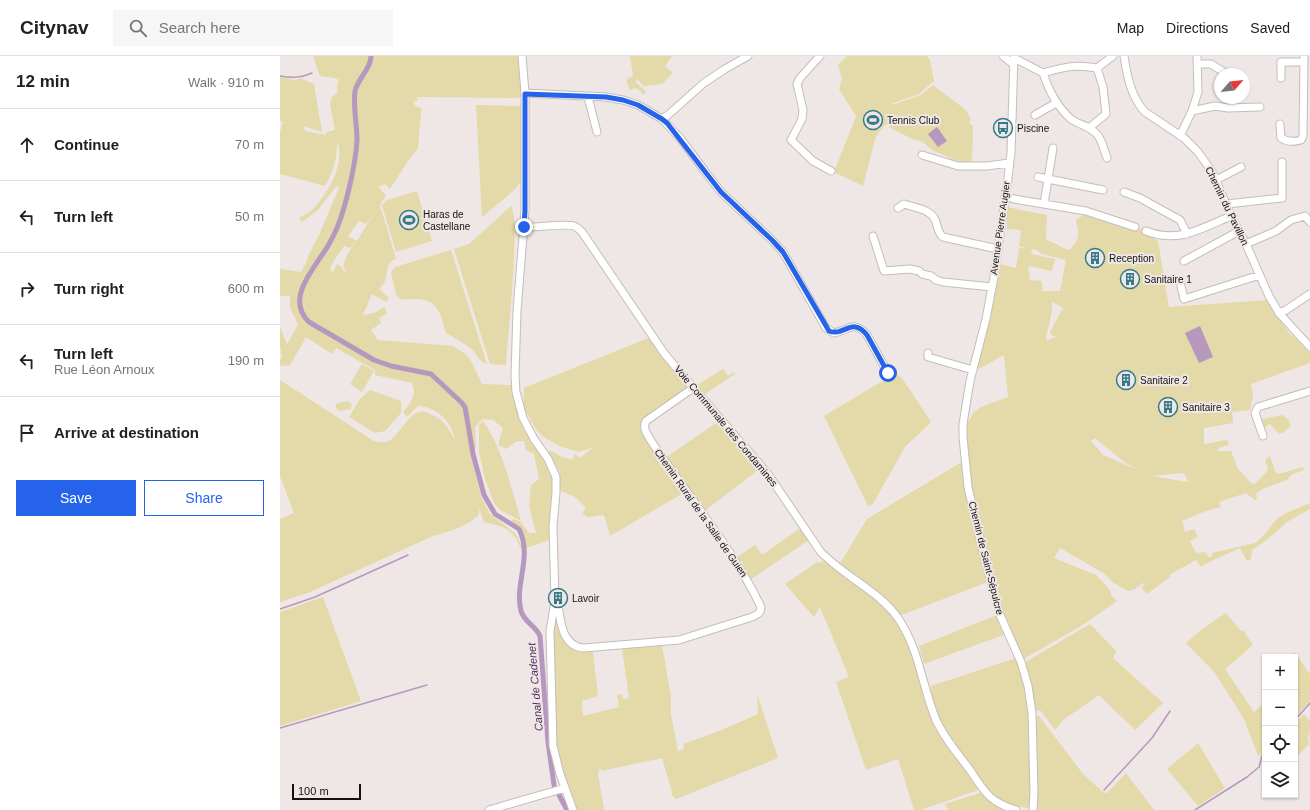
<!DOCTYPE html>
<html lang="en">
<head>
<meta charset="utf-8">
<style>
  :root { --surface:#fff; --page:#f6f6f6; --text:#202124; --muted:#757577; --line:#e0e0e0; --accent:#2563eb }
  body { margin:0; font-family:Helvetica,sans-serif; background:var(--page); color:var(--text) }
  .controls { position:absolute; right:12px; bottom:12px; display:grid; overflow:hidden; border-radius:0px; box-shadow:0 1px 3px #0004 }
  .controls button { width:36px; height:36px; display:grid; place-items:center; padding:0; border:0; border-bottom:1px solid var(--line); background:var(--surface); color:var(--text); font:20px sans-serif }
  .compass { position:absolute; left:934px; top:12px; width:36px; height:36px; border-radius:50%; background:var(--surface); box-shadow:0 1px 3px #0004; rotate:62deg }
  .scale { position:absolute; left:12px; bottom:10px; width:69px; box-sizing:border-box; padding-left:4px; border:2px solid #151312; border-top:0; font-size:11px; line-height:14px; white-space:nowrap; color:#151312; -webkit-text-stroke:3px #efe7e5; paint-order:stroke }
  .stop { position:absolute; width:12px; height:12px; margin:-9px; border:3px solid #2563eb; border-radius:50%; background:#fff }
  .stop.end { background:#2563eb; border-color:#fff; box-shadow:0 1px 4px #0008 }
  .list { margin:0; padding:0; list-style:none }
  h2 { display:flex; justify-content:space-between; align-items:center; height:52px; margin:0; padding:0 16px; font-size:17px }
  h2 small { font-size:13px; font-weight:400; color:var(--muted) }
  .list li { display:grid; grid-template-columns:26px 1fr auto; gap:12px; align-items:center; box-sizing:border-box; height:72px; padding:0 16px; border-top:1px solid var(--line) }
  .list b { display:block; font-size:15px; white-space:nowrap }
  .list p { margin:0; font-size:13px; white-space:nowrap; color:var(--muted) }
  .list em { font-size:13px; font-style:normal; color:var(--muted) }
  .actions { display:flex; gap:8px; padding:12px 16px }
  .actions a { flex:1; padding:9px 0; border:1px solid var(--accent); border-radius:0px; text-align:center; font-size:14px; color:var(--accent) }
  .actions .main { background:var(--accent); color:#fff }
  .icon { flex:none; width:22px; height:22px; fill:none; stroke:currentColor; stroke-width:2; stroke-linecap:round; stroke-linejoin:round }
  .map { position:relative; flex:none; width:1030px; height:754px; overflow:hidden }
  header { display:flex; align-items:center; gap:24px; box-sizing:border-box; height:56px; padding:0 20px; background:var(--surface); border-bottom:1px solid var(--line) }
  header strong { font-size:19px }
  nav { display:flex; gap:22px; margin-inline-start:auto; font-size:14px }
  .search { width:280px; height:36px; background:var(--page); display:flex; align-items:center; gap:10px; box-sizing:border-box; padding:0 14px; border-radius:0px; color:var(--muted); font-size:15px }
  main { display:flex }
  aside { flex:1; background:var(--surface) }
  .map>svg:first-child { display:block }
  .green { fill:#e4d9a8; fill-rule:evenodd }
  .water { fill:#b698bf }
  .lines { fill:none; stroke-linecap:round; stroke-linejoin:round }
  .stream { stroke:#b698bf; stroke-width:1.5 }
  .canal { stroke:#b698bf; stroke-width:5 }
  .minor-casing { stroke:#c5bdbc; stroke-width:9 }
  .minor { stroke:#fff; stroke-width:7 }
  .route { stroke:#2563eb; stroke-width:5 }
  .labels { text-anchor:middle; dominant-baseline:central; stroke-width:4; stroke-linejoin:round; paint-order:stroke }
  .poi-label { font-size:10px; fill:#151312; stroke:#efe7e5; text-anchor:start }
  .street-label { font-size:10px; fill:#151312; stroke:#efe7e5 }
  .water-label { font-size:11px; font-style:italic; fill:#532b5e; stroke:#efe7e5 }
</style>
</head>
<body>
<header>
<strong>Citynav</strong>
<div class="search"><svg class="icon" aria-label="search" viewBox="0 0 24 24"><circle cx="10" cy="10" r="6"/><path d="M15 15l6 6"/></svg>Search here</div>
<nav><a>Map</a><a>Directions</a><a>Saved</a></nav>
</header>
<main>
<aside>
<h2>12 min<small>Walk · 910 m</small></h2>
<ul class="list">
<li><svg class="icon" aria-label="ahead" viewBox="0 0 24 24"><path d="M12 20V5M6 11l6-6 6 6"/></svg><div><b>Continue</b></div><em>70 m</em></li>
<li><svg class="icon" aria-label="left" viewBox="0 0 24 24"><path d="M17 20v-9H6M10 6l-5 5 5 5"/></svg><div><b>Turn left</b></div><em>50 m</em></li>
<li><svg class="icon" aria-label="right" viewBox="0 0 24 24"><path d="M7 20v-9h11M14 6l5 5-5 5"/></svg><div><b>Turn right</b></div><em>600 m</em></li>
<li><svg class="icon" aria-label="left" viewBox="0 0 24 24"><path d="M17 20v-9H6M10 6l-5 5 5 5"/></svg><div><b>Turn left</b><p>Rue Léon Arnoux</p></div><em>190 m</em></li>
<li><svg class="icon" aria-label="arrive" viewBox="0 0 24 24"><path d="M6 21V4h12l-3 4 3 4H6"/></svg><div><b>Arrive at destination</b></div></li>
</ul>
<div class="actions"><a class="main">Save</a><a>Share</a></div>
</aside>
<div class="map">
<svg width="1030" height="754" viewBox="0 0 1030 754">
  <rect width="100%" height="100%" fill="#efe7e5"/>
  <path class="green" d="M33 0H238L241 41 237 42 137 41V45H134L135 50 142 52 141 57 138 92 126 108 110 133 105 128 98 131 106 139 100 149 116 203C105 207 108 216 105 225 104 228 101 230 99 233L109 242 106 246 92 238 83 259 94 257 104 251 107 257 99 262 101 267 91 274 98 284 173 290 187 299 191 305 202 328 231 329 243 373 264 401 272 418 273 447 269 484 246 492C246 480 241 472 231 465L233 463 241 466 249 477H256L249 450 251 429 259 423 254 398 246 394 244 385H237L226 393 218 389 223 372 213 364 203 363 195 371 196 390 192 404 201 440 210 458 235 477 243 492 241 493C233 472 225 471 204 466L199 453V458C189 470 168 476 153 480L30 536 0 546V463L14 457 0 420V324L94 385C99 386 105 387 109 385 123 377 132 345 152 359 157 361 161 364 165 368 169 373 172 379 175 383 171 365 157 351 138 350L127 361 123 356C131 346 137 340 132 327L95 319V314L56 292 52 298 26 281 10 309 0 310V303L2 302 0 289V271L7 288 18 269 10 251V240H0V213L21 216 26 207 30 196 39 179 59 132 57 130 54 133 39 153 22 166 19 162C24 159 31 156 34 152 49 135 64 110 58 87H57C57 103 53 116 45 130L0 118V76L3 66 0 65V21L16 24 20 22 34 28 42 76 23 70 25 75 45 79 47 76 55 74 50 48 51 42 58 36 57 29 59 24 55 22 40 20ZM94 157 77 185 68 180 79 165 86 168ZM76 185 67 199 63 210 68 218 74 223 63 214 62 211 57 208 53 216 50 214 53 206 64 190 70 192Z
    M350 0H392L385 10 393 17 382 28 364 30 358 24 355 25 366 36 364 39 356 32 350 34 346 24 353 20Z
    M567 0H647L650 4 654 25 639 38 614 47 612 46V49L641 39 653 29 686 54 691 64 689 67 693 70 692 106 682 107 652 94 643 86 635 83 634 84 609 71 610 68 605 69 596 80 583 130 554 116 576 60 559 33 562 23 558 9Z
    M196 49 241 50V126L232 136 202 161Z
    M137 135 152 185 116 196 102 149 107 144Z
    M231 150C241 162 227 286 226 309L210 308 174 193 189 188Z
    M726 151 767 159 766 184C775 186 781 192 789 194 801 182 799 180 796 164L805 158 858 170 863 176 878 185 889 251 988 244 1008 276 1030 296V307L971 328 973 340 970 354 952 356 953 367 924 372V388L947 384 949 389 938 392V395H951L958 413 972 428 976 427 988 414 985 404 990 400 995 415 998 418 1023 411 1024 414 1011 419 1007 424 982 433 976 438 977 443 975 444 966 437 939 446 941 451 926 455 902 465 905 476 914 473 918 481 910 485 916 497 925 496 929 501H932V497L975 487C986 480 991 467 1001 460 1010 455 1021 451 1030 447V453L1007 466 983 487 972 494 971 503 967 505 960 492 925 508 921 511 916 504 891 518 890 521 867 538 862 533 865 526 853 534 848 535 832 526 825 518 780 492 774 502 816 519 831 535V539L837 545 804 568 744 603 741 601 722 557 696 457 687 407 685 372 693 357 701 351 728 341 724 299 699 313 697 308 706 279 720 208 736 212 739 192H747L739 190 741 174 727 173ZM752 193 757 194 762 198 786 204 780 235H762V225L749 224 750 216 748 215 749 210 772 215 775 203 751 198ZM772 246 783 252 770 276 772 280H777L766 285C767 272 773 259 772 246ZM815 382 847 408 858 414 823 399 811 385ZM904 417 908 426 871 420Z
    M171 194 207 308C197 305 198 298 191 293 184 287 175 282 166 277 161 260 159 243 136 243 131 243 126 244 120 243L116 239 111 216 115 211Z
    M371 281 409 330 408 333 360 367 365 377 405 436 330 480 324 459 308 461 302 458 306 452 295 441 279 434 280 416 268 398 270 394 280 400 292 404 295 398 300 402 314 391 299 396 282 391 265 382 257 375 243 351 244 332Z
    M82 308 94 315 82 336 70 328Z
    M443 313 448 320 454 316 455 318 425 338 417 329Z
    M616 317 622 322 651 366 625 391 593 448 588 450 544 360Z
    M90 334 121 345V357L105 375 95 377 69 361 80 343Z
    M68 345 72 348 71 353 59 355 56 352V349L58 347Z
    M1002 359 1008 363 1011 370 1004 376 999 378 990 368 982 373 979 364Z
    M203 365C222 391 232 434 241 465L220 454 214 447 205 423 199 396V369Z
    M439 365 481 412 423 456 385 402Z
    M680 407H683L708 526 619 560 559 509 587 463Z
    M522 471 529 484 470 524 456 502 475 489 482 499Z
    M545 505 591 539 609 555 623 574 631 592 654 666 701 733 641 754H634L618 703 586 714 556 626 569 621 540 551 534 561 505 528 536 507Z
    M43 541 81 645 0 670V556Z
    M277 553 287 586 312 593 313 597 318 640 302 645 303 660 339 651 337 639 342 638 343 643 349 642 342 593 382 588 391 642V658L398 695 404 693 403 688 439 675 478 658 477 638 498 702 396 743 391 738 392 736 382 702 321 715 320 711 318 718 324 754H296L286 728 276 690 272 577Z
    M946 557 961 575 963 574 973 589 945 613 974 656 985 646V694L978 700 964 663 935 617 906 587 922 573Z
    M717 559 726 578 644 608 639 590Z
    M810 568 836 595 833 602 883 647 855 674 819 639 783 664 775 674 761 655 755 654 752 632 744 607Z
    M1014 596 1030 618V645L1015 661V601H1009Z
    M736 602 742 619 750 657 751 748 748 752 726 749 711 740 665 677C658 663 649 646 651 630Z
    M1024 658 1030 665V678L1028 680 1029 688 1015 703V667Z
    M756 660H759L803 718 823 736 827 737 846 717 874 754H757L755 743 757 731Z
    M918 687 945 732 918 750 887 713Z
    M703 736 729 754H668L665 748Z"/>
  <path class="water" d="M657 71 667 85 658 91 648 78Z
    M920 270 933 301 919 307 905 277Z"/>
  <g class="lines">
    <path class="stream" d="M0 20C12 22 21 22 32 17
      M0 553 35 541 128 499
      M1015 664 1030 647
      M0 672 147 629
      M824 734 872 682 890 655
      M915 754 967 721 979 711 982 700 985 696"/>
    <path class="canal" d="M91 0C91 13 78 22 75 35 73 51 77 68 77 84 76 107 66 150 57 172 53 181 49 189 44 196 31 216 6 244 29 266L94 304 111 310 151 318 181 346 185 351 193 398 204 439 215 458 239 473C253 501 234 528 241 555 244 566 256 570 260 580L268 686 274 729
      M279 739 287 754"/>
    <g class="minor-casing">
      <path id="minor" d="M242 0 245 37V155L237 255 235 320 236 336 243 362 254 383 268 403 276 421V437L273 470 275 545 270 575 273 690 280 718 293 754
        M540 0 520 22 517 28 523 54 522 63 511 84 533 105 551 115
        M723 0 733 8
        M734 0 731 97 727 130 714 221 706 263 690 325 683 368V381L688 431 697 471 714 538 720 559 741 606 748 630 752 657 754 736 753 754
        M844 0C847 20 851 41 865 56L904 82 918 96 933 117 951 160 966 188 989 240 999 257 1030 291
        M734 2 763 17C785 11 794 8 817 12L833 0
        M917 8H931L947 18
        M763 17C769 35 777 51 791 63 795 66 800 68 805 70 822 78 821 86 827 102
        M1001 22V6H1024
        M245 37 326 41 343 44 358 49 382 63 400 82 424 114 441 136 492 184 503 196 546 272 554 277C568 275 574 263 587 279L608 317
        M308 41 317 76
        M912 55 935 50 948 52 980 51
        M755 59 776 47
        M382 63 388 59 424 27 445 13 468 0
        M1000 68 1001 82C1007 86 1014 86 1021 84L1023 80 1024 0
        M809 72 826 58 823 31 817 12
        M900 80 912 55 918 36 917 0
        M642 99 678 110H707L729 107
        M758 121 823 134
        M936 124 961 111
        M844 136 860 142 900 164 907 178
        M725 140 734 143 806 155 855 171
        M764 148 773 92
        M947 148 1002 142V106
        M618 152 624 148C635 152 652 153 656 166 658 172 658 177 663 181L718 193
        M244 171C256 172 285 167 294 170 297 171 299 173 302 176L384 297 398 314 488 418 540 495C563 520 598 534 618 562 639 592 642 630 656 664 664 682 678 698 690 714 705 736 709 746 736 754
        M866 175C898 188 922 172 951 160
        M593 180 604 215 630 213 639 215 642 218 651 220 656 224 663 226 712 231
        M966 188 996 175 1011 164 1025 160 1030 166
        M904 205 959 175
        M901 230 904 243 980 219
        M999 257 1006 254 1030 238
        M648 297V301L693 314
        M983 380 975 357 978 351 1030 335
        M275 546 278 547C280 564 282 591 304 592L399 584 472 561C477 559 481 557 481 551 459 505 427 464 397 422 387 407 374 392 366 376 364 372 364 369 366 365L413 332
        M209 754 285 732"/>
    </g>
    <use href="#minor" class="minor"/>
  </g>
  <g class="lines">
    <path class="route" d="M244 171 245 155V38L326 41 343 44 358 49 382 63 387 67 441 136 492 184 503 196 549 275C564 281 572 260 587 279L608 317"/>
  </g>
  <defs>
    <g id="stadium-ring" transform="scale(1)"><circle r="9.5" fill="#efe7e5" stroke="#367a89" stroke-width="1.5"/><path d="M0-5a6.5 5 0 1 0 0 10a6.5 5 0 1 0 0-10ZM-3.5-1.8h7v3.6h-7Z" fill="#367a89"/></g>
    <g id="bus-ring" transform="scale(1)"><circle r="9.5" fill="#efe7e5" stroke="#367a89" stroke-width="1.5"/><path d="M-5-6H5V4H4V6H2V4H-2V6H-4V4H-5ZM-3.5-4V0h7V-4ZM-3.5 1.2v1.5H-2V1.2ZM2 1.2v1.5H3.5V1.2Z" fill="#367a89"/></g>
    <g id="building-ring" transform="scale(1)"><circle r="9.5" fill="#efe7e5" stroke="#367a89" stroke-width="1.5"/><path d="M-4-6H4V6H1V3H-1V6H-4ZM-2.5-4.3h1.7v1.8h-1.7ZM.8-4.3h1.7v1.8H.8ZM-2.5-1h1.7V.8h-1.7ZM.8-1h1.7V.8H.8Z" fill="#367a89"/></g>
  </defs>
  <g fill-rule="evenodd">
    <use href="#stadium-ring" x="593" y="64"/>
    <use href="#bus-ring" x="723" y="72"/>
    <use href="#stadium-ring" x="129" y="164"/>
    <use href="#building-ring" x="815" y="202"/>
    <use href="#building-ring" x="850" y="223"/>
    <use href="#building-ring" x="846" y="324"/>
    <use href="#building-ring" x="888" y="351"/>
    <use href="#building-ring" x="278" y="542"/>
  </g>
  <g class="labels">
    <g class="poi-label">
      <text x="607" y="64">Tennis Club</text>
      <text x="737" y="72">Piscine</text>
      <text x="143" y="158">Haras de<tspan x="143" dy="12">Castellane</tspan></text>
      <text x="829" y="202">Reception</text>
      <text x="864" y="223">Sanitaire 1</text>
      <text x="860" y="324">Sanitaire 2</text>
      <text x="902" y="351">Sanitaire 3</text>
      <text x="292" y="542">Lavoir</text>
    </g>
    <g class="street-label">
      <text transform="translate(947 150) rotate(64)">Chemin du Pavillon</text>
      <text transform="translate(720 172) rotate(-82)">Avenue Pierre Augier</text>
      <text transform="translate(446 370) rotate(50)">Voie Communale des Condamines</text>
      <text transform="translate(421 457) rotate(55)">Chemin Rural de la Salle de Guien</text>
      <text transform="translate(706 502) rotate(76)">Chemin de Saint-Sépulcre</text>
    </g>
    <g class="water-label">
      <text transform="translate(255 631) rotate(-95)">Canal de Cadenet</text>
    </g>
  </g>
</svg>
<div class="controls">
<button>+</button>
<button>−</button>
<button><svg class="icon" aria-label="locate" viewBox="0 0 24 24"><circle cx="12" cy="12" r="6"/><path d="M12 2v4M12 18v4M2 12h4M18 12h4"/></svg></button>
<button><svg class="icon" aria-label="layers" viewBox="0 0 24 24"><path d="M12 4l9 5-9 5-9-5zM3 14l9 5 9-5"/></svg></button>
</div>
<svg class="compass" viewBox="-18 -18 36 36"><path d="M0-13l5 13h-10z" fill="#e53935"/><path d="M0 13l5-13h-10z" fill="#757577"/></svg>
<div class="scale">100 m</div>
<div class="stop" style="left:608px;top:317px"></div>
<div class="stop end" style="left:244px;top:171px"></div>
</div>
</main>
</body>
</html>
